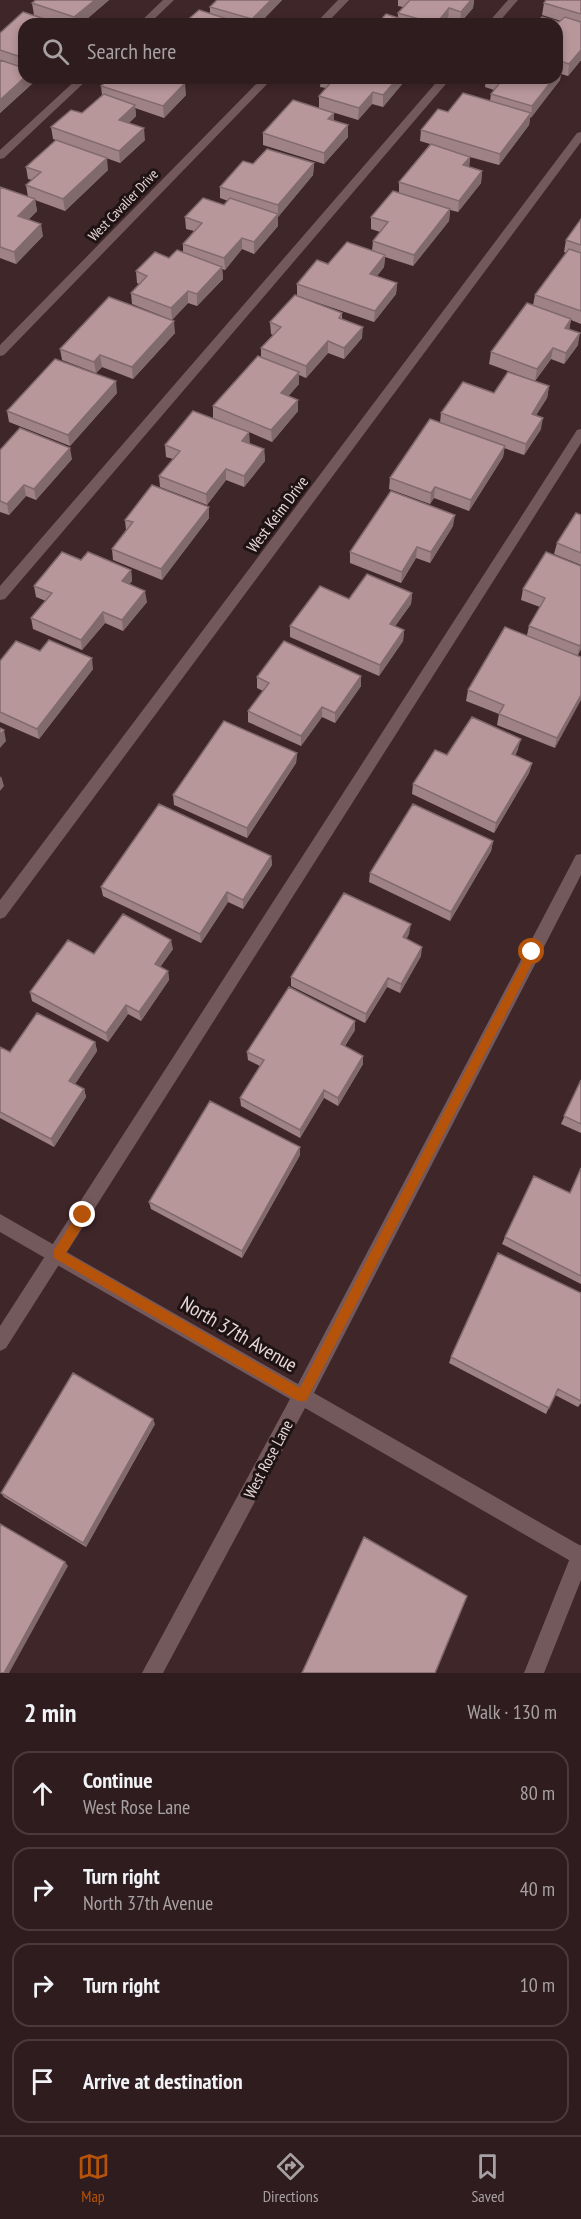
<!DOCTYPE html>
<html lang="en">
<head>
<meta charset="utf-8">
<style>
  :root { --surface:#2f1c1f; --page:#372528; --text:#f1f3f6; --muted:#a7a1a4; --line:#4a3a3d; --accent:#b45309 }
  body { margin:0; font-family:"PT Sans Narrow",sans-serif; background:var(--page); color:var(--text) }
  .stop { position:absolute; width:18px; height:18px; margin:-14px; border:4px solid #b45309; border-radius:50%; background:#fff }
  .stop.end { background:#b45309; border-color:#fff; box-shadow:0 2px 6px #0008 }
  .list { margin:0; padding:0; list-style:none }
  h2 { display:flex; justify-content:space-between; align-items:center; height:78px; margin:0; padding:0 24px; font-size:26px }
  h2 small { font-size:20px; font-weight:400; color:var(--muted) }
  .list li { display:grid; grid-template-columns:39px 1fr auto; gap:18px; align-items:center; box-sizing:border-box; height:84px; margin:0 12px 12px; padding:0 12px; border:2px solid var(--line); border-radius:18px }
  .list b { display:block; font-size:22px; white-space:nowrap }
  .list p { margin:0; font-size:20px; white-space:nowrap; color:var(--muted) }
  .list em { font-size:20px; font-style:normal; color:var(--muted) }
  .icon { flex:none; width:33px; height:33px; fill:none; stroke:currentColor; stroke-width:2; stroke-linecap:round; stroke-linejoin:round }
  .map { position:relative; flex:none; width:581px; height:1673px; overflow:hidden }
  .search { position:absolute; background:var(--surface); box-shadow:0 3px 9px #0003; left:18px; right:18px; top:18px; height:66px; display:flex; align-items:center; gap:15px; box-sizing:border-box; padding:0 21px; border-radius:18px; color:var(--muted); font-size:22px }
  .sheet { height:462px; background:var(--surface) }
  nav { display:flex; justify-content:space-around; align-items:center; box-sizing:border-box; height:84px; border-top:2px solid var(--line); background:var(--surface); font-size:16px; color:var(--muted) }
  nav a { display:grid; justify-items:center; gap:3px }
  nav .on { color:var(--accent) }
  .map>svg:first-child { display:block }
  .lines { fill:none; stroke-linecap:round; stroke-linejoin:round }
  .service { fill:#74595c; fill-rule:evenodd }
  .minor { fill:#74595c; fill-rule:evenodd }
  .wall { fill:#9e8285 }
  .shaded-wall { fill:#816a6c }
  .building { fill:#b8979b; stroke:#816a6c; stroke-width:1.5 }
  .route { fill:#b45309 }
  .labels { text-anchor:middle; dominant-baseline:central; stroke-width:6; stroke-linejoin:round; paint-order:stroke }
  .far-street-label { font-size:14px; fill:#e9d7d8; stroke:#1e1314 }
  .street-label { font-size:16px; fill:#e9d7d8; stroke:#1e1314 }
  .near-street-label { font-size:20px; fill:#e9d7d8; stroke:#1e1314 }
</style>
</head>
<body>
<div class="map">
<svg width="581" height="1673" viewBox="0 0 581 1673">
  <rect width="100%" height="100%" fill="#3f2629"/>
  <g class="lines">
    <path class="service" d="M163 0H174L149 24H138Z
      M508 0H518L497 24H487Z
      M78 78H89L4 158 0 159V150Z
      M440 78H451L5 599 0 600V586Z
      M581 429V443L6 1348 0 1351V1326L577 430Z
      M581 1545V1580L544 1673H524L574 1548Z"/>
    <path class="minor" d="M338 0H349L326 24H315Z
      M262 78H273L4 355 0 356V345Z
      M581 132V142L5 917 0 919V900L577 133Z
      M581 854V875L314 1393 581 1546V1567L305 1408 163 1673H142L290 1399 0 1232V1214L298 1384 576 855Z"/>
  </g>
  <path class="wall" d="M36 0H109L81 24H60L34 15 32 3Z
    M217 0H282L259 24H183L210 14V7Z
    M398 0H474L473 8 460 23 448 20 445 24H377L398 18V13L403 7 398 6Z
    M581 0V60L568 76 561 74 560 80 530 118 529 125 499 165 470 157 469 167 482 171 481 183 458 212 450 210 449 221 413 266 385 257 384 267 377 276 397 283 396 294 374 322 298 296 342 313V319L362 338 344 359 328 353 306 378 299 375V384L288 396 298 411 272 442 249 432V444L264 449 265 461 244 487 226 480 207 505 160 487 159 476 173 459 166 457 165 445 238 428 213 418V406L261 357V348L273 335 271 334 270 322 297 295V284L328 264 372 251 373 241 380 232 371 229V217L399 192V182L430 144 420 141 421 130 448 112 490 101 491 94 494 90 485 87 486 78H554L557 74V24L561 21 542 15 544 3Z
    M24 24V78H33L34 82 0 113V33Z
    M110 78H179L177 81 186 95 164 118 135 108 136 116 129 123 145 140 120 163 53 139 51 127 82 113 102 95 101 86Z
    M321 78H403V83L383 107 372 104 358 120 319 108V96L326 88 320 87Z
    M334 113V121L348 137 324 164 263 145V133Z
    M314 163 313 175 278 217V226L254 254 242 249 225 270 222 269 223 279 197 306 188 303 172 320 132 304 131 293 139 284 137 283 136 271 183 253V244L194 231 186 229 185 217 224 205 228 201 220 198V187L253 164Z
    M26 167 108 170 65 211 35 200 37 211 28 220 43 236 16 264 0 258V187L28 197 26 185 32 180 28 179Z
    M581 219V324L571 320 569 329 578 345 564 364 551 359 535 381 489 364 491 352 533 305 535 295 567 253 564 252 566 240Z
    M175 333 133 379 102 367 96 373 62 360 60 349Z
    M549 386 547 398 536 415 541 429 524 455 504 448 503 457 469 511 434 498 430 504 389 489 390 478 440 423 441 413Z
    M117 393 70 446 9 422 7 411Z
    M0 450 72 459 36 500 26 496 9 515 0 512Z
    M581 515V565L554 554 557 543Z
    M209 518 162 580 113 560 112 549 126 530 125 520Z
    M453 526 430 563 416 558 401 583 350 563V552Z
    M546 552 581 649 578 655 555 748 497 725 499 714 466 701 468 690 527 635 529 626 540 607 521 600 523 589Z
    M81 560 131 570 132 581 129 584 147 602 123 631 105 623 82 650 33 629 31 618 46 601 36 597 34 586Z
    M412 593 411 604 395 626 404 630 403 641 379 676 290 637V626L349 599Z
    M40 651 93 669 39 739 0 722V661Z
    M257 677 361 686 335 723 322 717 301 746 248 722V711L263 691 257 688Z
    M518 749 515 756 532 763 529 773 494 833 412 794 413 784 447 755Z
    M297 753 296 763 247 838 174 805 173 795Z
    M493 841 491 851 450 921 369 882 370 873Z
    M271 856 272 865 243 909 228 902 201 943 103 896 101 887Z
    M409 934 406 939 421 956 400 993 387 987 365 1023 291 986V977Z
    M173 949 160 967 168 971 169 980 141 1021 128 1014 108 1042 32 1001 30 992 94 954Z
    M355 1030 345 1046 363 1056V1064L338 1106 324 1098 300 1138 241 1106 240 1098 260 1066 248 1060 247 1052Z
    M95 1042 97 1051 75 1084 84 1089 86 1097 54 1147 0 1118V1047L10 1052Z
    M581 1080V1133L561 1124Z
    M300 1155 242 1258 151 1209 149 1202Z
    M581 1168V1284L502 1244 505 1237 570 1193Z
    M581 1338V1403L578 1407 555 1395 546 1414 449 1363 451 1357Z
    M155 1424 86 1547 4 1497 1 1493Z"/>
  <path class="shaded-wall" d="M95 0H109L81 24H75L74 17Z
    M271 0H282L259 24H252V19Z
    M471 0H474L473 8 460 23 461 12Z
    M449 8 448 20 445 24H436Z
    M581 50V60L568 76 569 64Z
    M561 68 560 80 531 118 532 106 554 78H557V74Z
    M24 78H33L34 82 0 113V100Z
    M398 78H403V83L383 107V95Z
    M185 83 186 95 164 118 163 106Z
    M373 92 372 104 358 120 359 108Z
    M135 105 136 116 120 131 119 120Z
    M334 113V124L328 119Z
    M531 113 529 125 499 165 500 154Z
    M348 125V137L324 164V153Z
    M144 128 145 140 120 163 119 151Z
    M470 157 469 168 463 165Z
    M107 158 108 170 65 211 63 199Z
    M314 163 313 175 278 217V205Z
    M482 171 481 183 458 212 459 201Z
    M35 199 37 211 20 228 18 216Z
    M450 209 449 221 413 266 414 255Z
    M278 214V226L254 254V242Z
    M41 224 43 236 16 264 14 252Z
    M242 238V249L225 270 224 258Z
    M385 255 384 267 370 285V274Z
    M222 267 223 279 197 306V294Z
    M397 283 396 294 374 322 375 311Z
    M188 291V303L172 320 171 308Z
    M571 319 569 331 565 328Z
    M174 321 175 333 133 379 132 367Z
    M363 327 362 338 344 359V348Z
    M580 333 578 345 564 364 566 353Z
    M328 341V353L306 378V366Z
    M553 348 551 359 535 381 537 369Z
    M100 355 102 367 96 373 94 362Z
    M299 372V384L281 405V393Z
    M116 381 117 393 70 446 68 435Z
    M549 386 547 398 530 425 532 414Z
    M298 400V411L272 442 271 430Z
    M543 418 541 429 524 455 526 444Z
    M249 432 250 443 242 441Z
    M505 446 503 457 469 511 471 500Z
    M70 448 72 459 36 500 34 489Z
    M264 449 265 461 244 487V476Z
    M226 469V480L207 505 206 494Z
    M24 485 26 496 9 515 7 504Z
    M435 487 434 498 430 504 431 493Z
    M209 507V518L162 580 161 569Z
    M455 515 453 526 430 563 431 552Z
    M417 547 416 558 401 583 402 572Z
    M131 570 132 581 123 592 122 581Z
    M145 591 147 602 123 631 122 620Z
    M412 593 411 604 389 635 390 624Z
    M103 612 105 623 82 650 81 640Z
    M404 630 403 641 379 676 380 665Z
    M581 643V649L577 657 580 646Z
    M92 658 93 669 39 739 37 729Z
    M361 676V686L335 723V713Z
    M581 695V700L555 748 557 738Z
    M322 707V717L301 746V736Z
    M4 730 6 741 0 748V735Z
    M521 739 518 749 510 764 512 754Z
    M297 753 296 763 247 838V828Z
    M532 763 529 773 494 833 496 823Z
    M1 776 4 786 0 791V778Z
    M493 841 491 851 450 921 451 912Z
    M271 856 272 865 243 909V900Z
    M227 892 228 902 201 943 200 934Z
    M411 924 409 934 402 947 403 937Z
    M171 940 173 949 156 973 155 964Z
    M422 947 421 956 400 993 401 984Z
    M168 971 169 980 141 1021 139 1012Z
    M388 978 387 987 365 1023 366 1014Z
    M126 1005 128 1014 108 1042 106 1033Z
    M355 1021V1030L340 1052 341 1044Z
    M95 1042 97 1051 71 1090 69 1081Z
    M363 1056V1064L338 1106V1098Z
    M84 1089 86 1097 54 1147 51 1139Z
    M324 1090V1098L300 1138V1130Z
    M300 1147V1155L242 1258V1251Z
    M153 1419 155 1424 86 1547 83 1543Z
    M65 1562 68 1566 9 1673H4Z"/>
  <path class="building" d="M36 0H95L74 17 32 3Z
    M217 0H271L252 19 210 7Z
    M410 0H471L461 12 449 8 436 24 398 13Z
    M546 0H581V14L544 3Z
    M199 10 234 21 231 24H183Z
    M23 12 60 24H24V58L0 50V33Z
    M386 14 417 24H377Z
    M542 17 559 22 565 17 581 22V50L569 64 557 60V24H535Z
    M0 60 24 68V78L0 100Z
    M557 67 561 68 557 74Z
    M110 78H168L185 83 163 106 101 86Z
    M330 78H398L383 95 373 92 359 108 319 96 334 79Z
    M494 78H554L532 106 491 94 502 80Z
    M463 93 531 113 500 154 421 130 438 109 448 112Z
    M104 94 135 105 119 120 144 128 119 151 51 127 71 110 82 113Z
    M293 100 334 113 328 119 348 125 324 153 263 133Z
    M56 140 107 158 63 199 26 185 41 172 26 167Z
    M431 144 470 157 463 165 482 171 459 201 399 182Z
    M267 149 314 163 278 205 220 187 243 161 253 164Z
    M0 187 35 199 18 216 41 224 14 252 0 247Z
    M393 191 450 209 414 255 373 241 388 222 371 217Z
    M203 198 224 205 230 198 278 214 254 242 242 238 224 258 183 244 202 223 185 217Z
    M581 219V245L566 240Z
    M347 242 385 255 370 274 397 283 375 311 297 284 317 260 328 264Z
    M569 249 581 253V311L535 295Z
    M177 250 222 267 197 294 188 291 171 308 131 293 147 276 136 271 155 252 169 258Z
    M295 295 342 313 339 318 363 327 344 348 328 341 306 366 261 348 281 327 270 322Z
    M109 297 174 321 132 367 100 355 94 362 60 349Z
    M527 303 571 319 565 328 580 333 566 353 553 348 537 369 491 352Z
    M258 356 299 372 281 393 298 400 271 430 213 406Z
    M55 359 116 381 68 435 7 411Z
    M508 372 549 386 532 414 543 418 526 444 441 413 463 382 494 393Z
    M193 411 249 432 242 441 264 449 244 476 226 469 206 494 159 476 180 451 165 445Z
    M430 419 505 446 471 500 435 487 431 493 390 478Z
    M20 428 70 448 34 489 24 485 7 504 0 501V450Z
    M152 485 209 507 161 569 112 549 133 522 125 520Z
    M391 491 455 515 431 552 417 547 402 572 350 552Z
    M576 513 581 515V553L557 543Z
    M62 552 81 560 88 552 131 570 122 581 145 591 122 620 103 612 81 640 31 618 52 593 34 586Z
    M546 552 581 566V643L580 646 529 626 545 598 523 589Z
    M367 574 412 593 390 624 404 630 380 665 290 626 320 586 349 599Z
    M505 627 581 657V695L557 738 499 714 504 705 468 690Z
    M49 640 92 658 37 729 0 712V661L16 641 40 651Z
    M284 641 361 676 335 713 322 707 301 736 248 711 269 683 257 677Z
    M472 717 521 739 512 754 532 763 496 823 413 784 435 750 447 755Z
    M224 721 297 753 247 828 173 795Z
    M0 728 4 730 0 735Z
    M159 804 271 856 243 900 227 892 200 934 101 887Z
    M413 804 493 841 451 912 370 873Z
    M344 893 411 924 403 937 422 947 401 984 388 978 366 1014 291 977Z
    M123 914 171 940 155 964 168 971 139 1012 126 1005 106 1033 30 992 68 940 94 954Z
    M289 987 355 1021 341 1044 363 1056 338 1098 324 1090 300 1130 240 1098 264 1060 247 1052Z
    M37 1013 95 1042 69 1081 84 1089 51 1139 0 1112V1047L10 1052Z
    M581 1080V1124L564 1116Z
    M210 1101 300 1147 242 1251 149 1202Z
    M581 1168V1276L505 1237 534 1176 570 1193Z
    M498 1253 581 1293V1401L558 1389 549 1408 451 1357Z
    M73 1373 153 1419 83 1543 1 1493Z
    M0 1524 65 1562 4 1673H0Z
    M364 1537 467 1596 435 1673H302Z"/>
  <path class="route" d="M532 948 537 952 536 956 306 1401H298L54 1258V1250L79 1211H87V1218L66 1253 300 1388 529 949Z"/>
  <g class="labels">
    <g class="far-street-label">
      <text transform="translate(123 205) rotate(-46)">West Cavalier Drive</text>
    </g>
    <g class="street-label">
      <text transform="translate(277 514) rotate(-53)">West Keim Drive</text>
      <text transform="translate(268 1459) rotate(-62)">West Rose Lane</text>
    </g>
    <g class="near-street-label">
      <text transform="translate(239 1334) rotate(30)">North 37th Avenue</text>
    </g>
  </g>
</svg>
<div class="stop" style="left:532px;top:952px"></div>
<div class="stop end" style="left:83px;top:1215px"></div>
<div class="search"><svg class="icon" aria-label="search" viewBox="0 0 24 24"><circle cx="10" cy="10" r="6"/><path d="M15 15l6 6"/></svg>Search here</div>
</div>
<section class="sheet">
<h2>2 min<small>Walk · 130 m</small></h2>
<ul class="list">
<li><svg class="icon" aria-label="ahead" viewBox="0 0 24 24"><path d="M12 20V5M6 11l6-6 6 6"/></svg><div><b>Continue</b><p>West Rose Lane</p></div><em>80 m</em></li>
<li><svg class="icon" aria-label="right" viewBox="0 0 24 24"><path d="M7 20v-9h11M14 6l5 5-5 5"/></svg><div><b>Turn right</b><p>North 37th Avenue</p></div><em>40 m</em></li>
<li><svg class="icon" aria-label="right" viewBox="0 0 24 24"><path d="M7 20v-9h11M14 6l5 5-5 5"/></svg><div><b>Turn right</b></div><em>10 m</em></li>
<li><svg class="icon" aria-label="arrive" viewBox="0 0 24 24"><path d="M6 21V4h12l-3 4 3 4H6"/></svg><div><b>Arrive at destination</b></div></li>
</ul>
</section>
<nav>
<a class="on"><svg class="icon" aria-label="map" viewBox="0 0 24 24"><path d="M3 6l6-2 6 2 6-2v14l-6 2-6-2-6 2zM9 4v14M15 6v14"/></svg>Map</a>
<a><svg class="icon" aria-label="directions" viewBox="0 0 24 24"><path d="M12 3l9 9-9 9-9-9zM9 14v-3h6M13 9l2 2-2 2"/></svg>Directions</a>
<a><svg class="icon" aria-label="saved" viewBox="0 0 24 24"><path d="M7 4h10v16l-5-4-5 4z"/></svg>Saved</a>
</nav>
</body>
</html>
